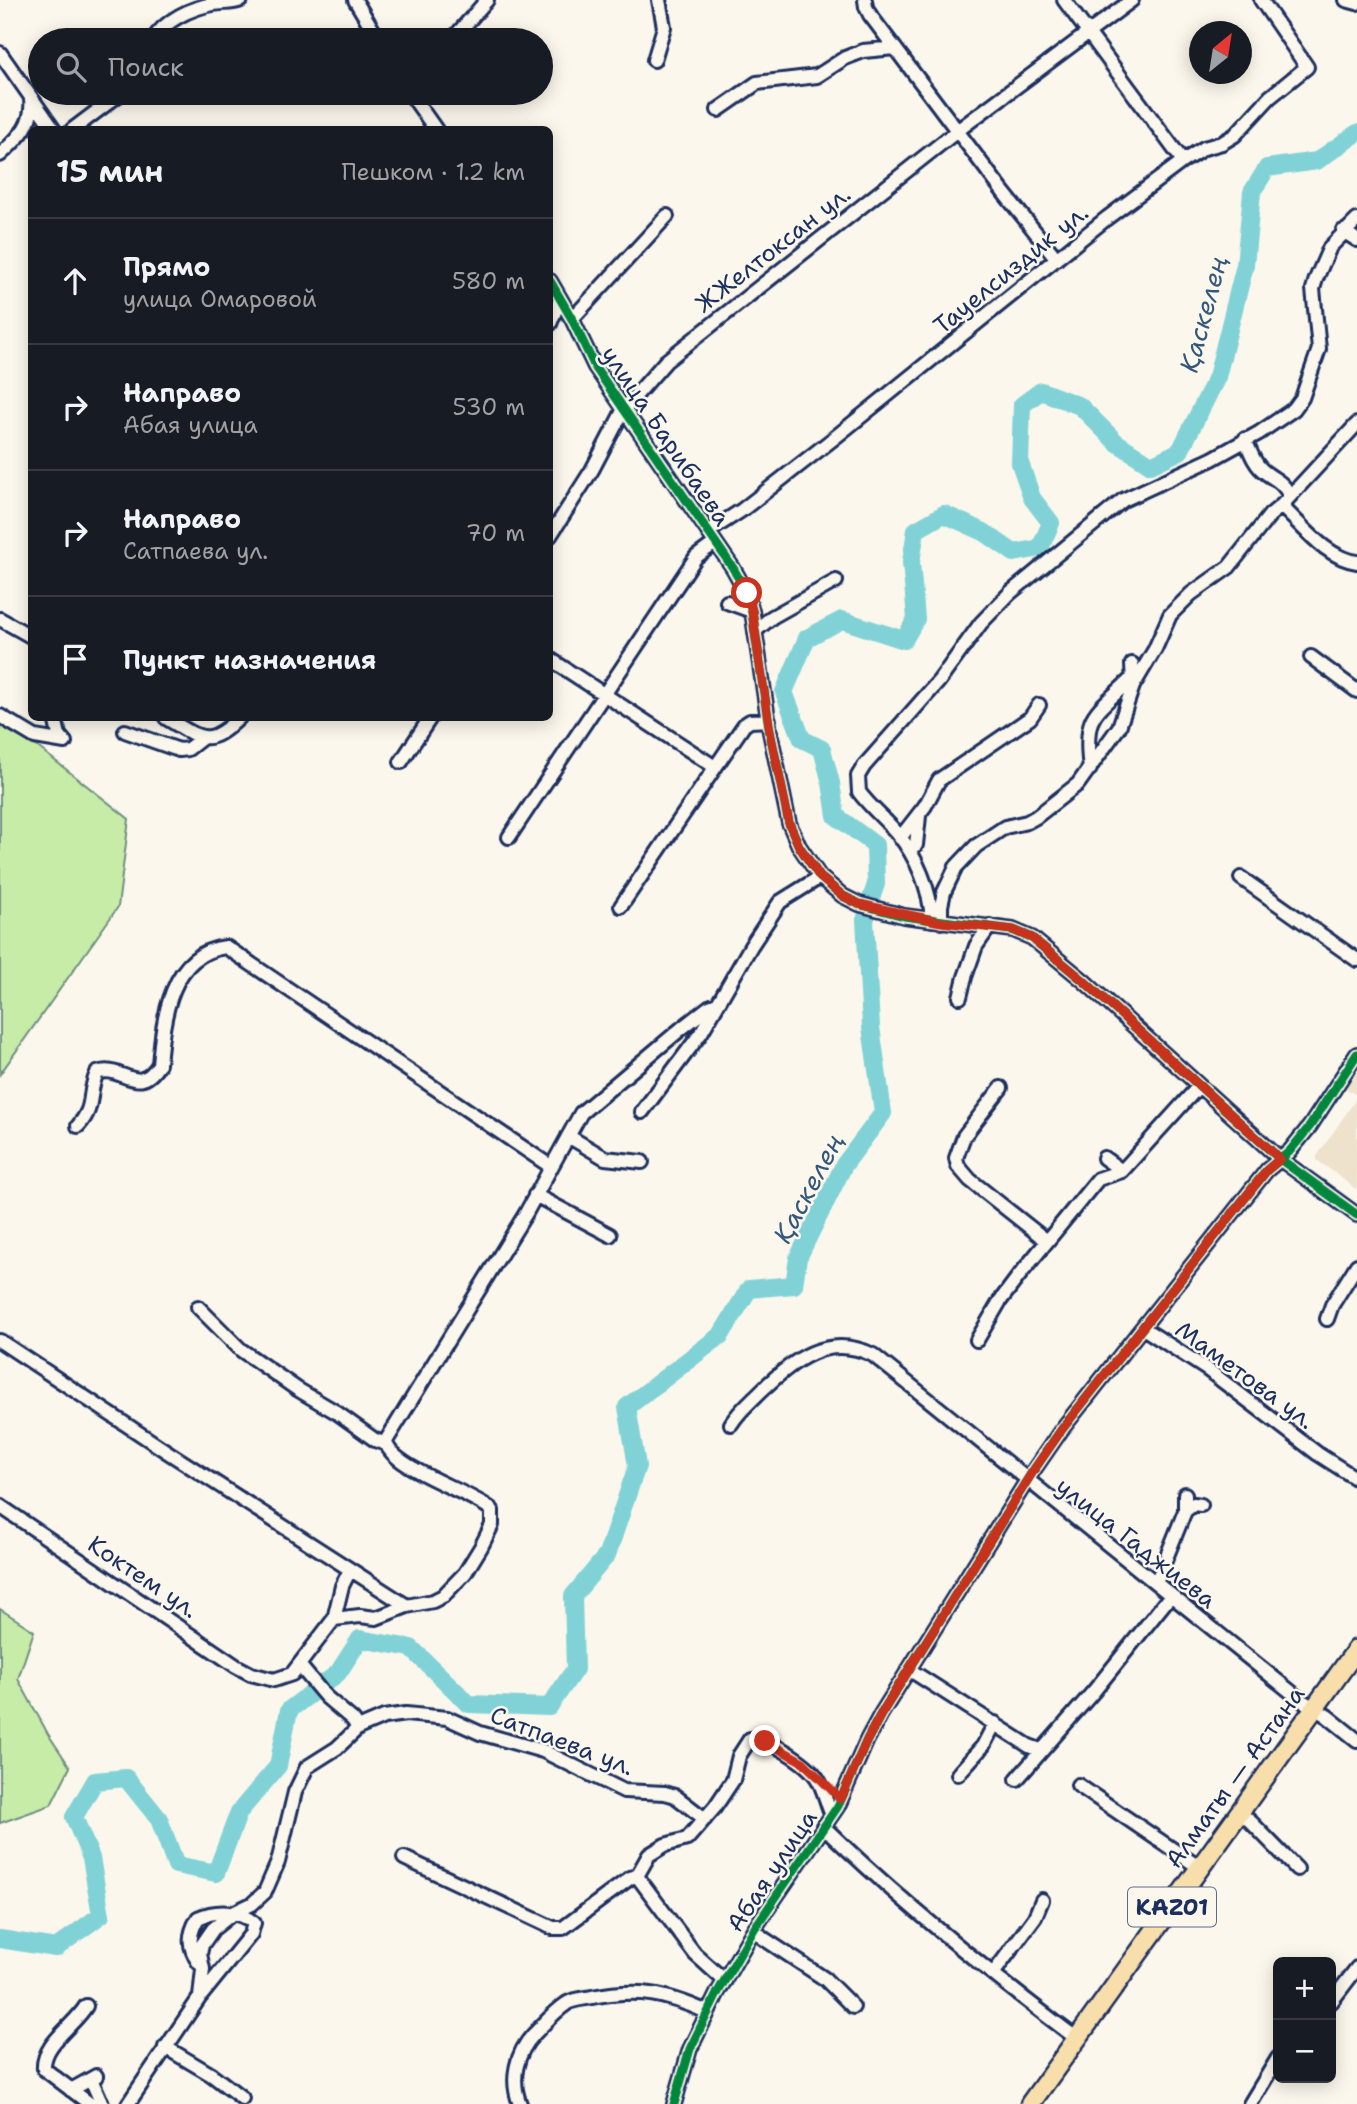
<!DOCTYPE html>
<html lang="ru">
<head>
<meta charset="utf-8">
<style>
  :root { --surface:#171b24; --page:#242831; --text:#f1f3f6; --muted:#9ea1a6; --line:#363941 }
  body { margin:0; font-family:"Shantell Sans",sans-serif; background:var(--page); color:var(--text) }
  .controls { position:absolute; right:21px; bottom:21px; display:grid; overflow:hidden; border-radius:10px; box-shadow:0 4px 18px #0003 }
  .controls button { width:63px; height:63px; display:grid; place-items:center; padding:0; border:0; border-bottom:2px solid var(--line); background:var(--surface); color:var(--text); font:35px sans-serif }
  .compass { position:absolute; left:1189px; top:21px; width:63px; height:63px; border-radius:50%; background:var(--surface); box-shadow:0 4px 18px #0003; rotate:30deg }
  .stop { position:absolute; width:21px; height:21px; margin:-16px; border:5px solid #c8321e; border-radius:50%; background:#fff }
  .stop.end { background:#c8321e; border-color:#fff; box-shadow:0 2px 7px #0008 }
  .list { margin:0; padding:0; list-style:none }
  h2 { display:flex; justify-content:space-between; align-items:center; height:91px; margin:0; padding:0 28px; font-size:30px }
  h2 small { font-size:23px; font-weight:400; color:var(--muted) }
  .list li { display:grid; grid-template-columns:46px 1fr auto; gap:21px; align-items:center; box-sizing:border-box; height:126px; padding:0 28px; border-top:2px solid var(--line) }
  .list b { display:block; font-size:26px; white-space:nowrap }
  .list p { margin:0; font-size:23px; white-space:nowrap; color:var(--muted) }
  .list em { font-size:23px; font-style:normal; color:var(--muted) }
  .icon { flex:none; width:38px; height:38px; fill:none; stroke:currentColor; stroke-width:2; stroke-linecap:round; stroke-linejoin:round }
  .map { position:relative; flex:none; width:1357px; height:2104px; overflow:hidden }
  .search { position:absolute; background:var(--surface); box-shadow:0 4px 18px #0003; left:28px; top:28px; width:525px; height:77px; display:flex; align-items:center; gap:18px; box-sizing:border-box; padding:0 24px; border-radius:38px; color:var(--muted); font-size:26px }
  .panel { position:absolute; background:var(--surface); box-shadow:0 4px 18px #0003; left:28px; top:126px; width:525px; height:595px; border-radius:10px }
  .map>svg:first-child { display:block }
  .built { fill:#eee2cd }
  .green { fill:#c6eca7; stroke:#708e82; stroke-width:2 }
  .lines { fill:none; stroke-linecap:round; stroke-linejoin:round }
  .river { stroke:#81d2d7; stroke-width:18 }
  .minor-casing { stroke:#1b2f5e; stroke-width:18 }
  .highway-casing { stroke:#1b2f5e; stroke-width:23 }
  .minor { stroke:#fbf7ec; stroke-width:12 }
  .highway { stroke:#f8deab; stroke-width:18 }
  .cycleway-casing { stroke:#fbf7ec; stroke-width:13 }
  .cycleway { stroke:#00873e; stroke-width:9 }
  .route { stroke:#c8321e; stroke-width:9 }
  .labels { text-anchor:middle; dominant-baseline:central; stroke-width:5; stroke-linejoin:round; paint-order:stroke }
  .shield { fill:#fbf7ec; stroke:#5e6b89; stroke-width:2 }
  .shield-label { font-size:23px; font-weight:bold; fill:#1b2f5e }
  .street-label { font-size:24px; fill:#1b2f5e; stroke:#fbf7ec }
  .water-label { font-size:26px; font-style:italic; fill:#34587c; stroke:#fbf7ec }
</style>
</head>
<body>
<div class="map">
<svg width="1357" height="2104" viewBox="0 0 1357 2104">
  <rect width="100%" height="100%" fill="#fbf7ec"/>
  <filter id="ink" filterUnits="userSpaceOnUse"><feTurbulence type="fractalNoise" baseFrequency=".0143" numOctaves="2"/><feDisplacementMap in="SourceGraphic" scale="14" xChannelSelector="R" yChannelSelector="G"/><feConvolveMatrix kernelMatrix="1 2 1 2 8 2 1 2 1" color-interpolation-filters="sRGB"/></filter>
  <g filter="url(#ink)">
    <path class="built" d="M1357 1072V1190L1317 1160V1156L1356 1099V1095L1346 1088Z"/>
    <path class="green" d="M0 726 39 748 129 819 118 907 0 1074Z
      M0 1609 34 1631 18 1679 48 1734 70 1767 51 1805 0 1823Z"/>
    <g class="lines">
      <path class="river" d="M872 896 876 884 875 845 836 816 831 783 822 749 802 739 784 692 807 638 842 620 904 640 916 619 911 562 916 530 944 514 984 532 1014 553 1040 548 1051 523 1032 498 1020 463 1022 405 1041 391 1080 406 1116 442 1151 465 1180 451 1217 377 1245 265 1252 192 1267 168 1317 161 1357 133
        M0 1939 56 1948 101 1915 91 1858 74 1817 95 1781 126 1778 159 1819 176 1865 216 1873 239 1812 278 1766 289 1710 338 1673 360 1639 411 1648 469 1704 549 1707 575 1669 573 1596 607 1555 637 1466 627 1407 721 1335 749 1289 794 1285 798 1258 844 1165 883 1113 871 1027 865 920 868 912"/>
      <g class="minor-casing">
        <path id="minor" d="M355 0 379 40
          M865 0 866 7 870 15 1004 193 1057 259
          M1064 0 1183 161
          M1346 0 1357 3
          M153 40C165 20 191 8 213 4 223 2 232 4 241 0
          M452 40 487 0
          M0 53 54 130
          M654 60 664 27 659 0
          M410 93 436 130
          M718 110 757 83 817 76 845 58 863 51 895 48
          M72 130 121 93
          M0 155C18 138 34 125 31 99
          M1343 231 1357 240
          M550 281 572 319 595 367 733 568 747 593 752 611 770 732 789 823 799 846 820 877 843 896 859 904 904 916 1013 930 1032 938 1084 981 1280 1159 1357 1215
          M572 319 667 216
          M550 324 560 299
          M1245 439C1250 451 1255 466 1266 473 1278 482 1282 481 1290 496
          M1281 506C1303 526 1326 558 1357 562
          M708 532 742 510 838 435 1107 218 1183 161 1204 148 1222 143 1235 135 1270 97 1307 67 1261 0
          M550 536 592 470 624 409 666 361 957 131 1132 0
          M727 602 752 611
          M0 619 32 637
          M755 631 772 617 836 581
          M1311 657 1357 691
          M550 659 715 767
          M1132 664 1133 686
          M0 716 35 737 65 742
          M55 718 59 735 65 742
          M166 718C201 738 206 749 239 718
          M125 731 179 750 188 749 202 738
          M401 762 430 718
          M1090 769C1083 712 1094 715 1131 679
          M509 837 696 557 715 543
          M900 838 925 806 939 780 1030 718 1039 705
          M916 845 919 816
          M1241 878 1357 960
          M621 906 744 725 750 721 769 720
          M932 920C930 889 917 857 897 833 885 819 870 807 859 792L858 776 864 766 939 681 981 623 1010 593 1123 500 1212 459 1259 433 1294 409 1302 398 1319 349 1313 289 1316 279 1330 247 1357 220
          M941 922V906L944 892 956 867 976 846 1005 827 1027 822 1036 817 1078 784 1119 727 1133 686 1155 649 1170 615 1191 594 1229 567 1270 515 1281 506 1357 424
          M960 997 965 977 976 946 990 926
          M1001 1088 964 1136 956 1158 958 1166 970 1180 1047 1241
          M642 1112 701 1033 751 946 780 902 820 877
          M78 1126C96 1106 87 1094 97 1073 121 1063 138 1099 159 1064 163 1019 170 953 226 947L550 1166
          M568 1136 605 1158 642 1162
          M1104 1158 1122 1171
          M535 1195 610 1235
          M198 1307 241 1350 297 1389 336 1412 375 1440 386 1444
          M1327 1319 1332 1305 1357 1265
          M1143 1328 1208 1370 1318 1454 1357 1479
          M977 1340 1000 1301 1018 1277 1098 1179 1122 1171 1199 1086
          M0 1341 166 1451 407 1606
          M731 1424C739 1411 750 1402 761 1391 793 1360 827 1333 873 1355L1301 1700 1327 1716 1357 1740
          M0 1506 236 1666 251 1674 274 1680 292 1674 334 1619 342 1586 350 1570
          M1185 1511 1194 1504 1201 1505
          M1156 1583 1185 1511V1494
          M334 1619 360 1616 376 1618 407 1606 433 1601 443 1596 465 1573 481 1547 492 1525V1510C472 1492 388 1467 386 1441L526 1213 581 1113 682 1028 709 1007 717 1004
          M300 1666 326 1697 353 1720 358 1728
          M910 1670 1029 1746 1040 1750
          M958 1774 983 1746 995 1723
          M1017 1779 1094 1691 1171 1595
          M1078 1785 1200 1868
          M1239 1812 1251 1822 1297 1869
          M823 1826C902 1903 988 1972 1076 2038
          M404 1858 553 1928H563L630 1878 637 1876
          M637 1876 649 1855 665 1845 687 1839 715 1807 733 1780 739 1756 750 1739C767 1736 808 1764 817 1778 824 1788 826 1803 832 1815
          M637 1876 695 1954 725 1981
          M754 1929 763 1938 825 1979 853 2007
          M993 1974 1035 1917 1042 1900
          M200 1997 203 1969 200 1954 202 1945 213 1929 233 1913 252 1904 265 1892 278 1862 295 1792 307 1767 337 1748 358 1728 384 1717 406 1714 447 1718 480 1733 543 1751 624 1791 665 1793 675 1796 705 1819
          M1331 2002 1357 1968
          M86 2006C74 2026 42 2044 44 2069L90 2104
          M165 2047 212 2075 242 2098
          M91 2079 102 2104
          M71 2090 96 2076
          M128 2104 200 1997 251 1934 254 1923C239 1910 215 1910 198 1918 188 1935 188 1947 199 1963
          M520 2104C510 2080 516 2053 534 2034 544 2024 554 2012 566 2004 572 1999 584 1999 592 1997 638 1988 665 1993 707 2012
          M674 2104 690 2049 718 1992 754 1929 838 1806 867 1740 881 1714 1033 1471 1062 1429 1267 1170 1289 1152 1310 1126 1357 1054
          M1250 2104 1278 2058"/>
      </g>
      <g class="highway-casing">
        <path id="highway" d="M1030 2104 1357 1649"/>
      </g>
      <use href="#minor" class="minor"/>
      <use href="#highway" class="highway"/>
      <g class="cycleway-casing">
        <path id="cycleway" d="M550 281 572 319 595 367 733 568 747 593 752 611 770 732 789 823 799 846 820 877 843 896 859 904 904 916 1013 930 1032 938 1084 981 1280 1159 1357 1215
          M674 2104 690 2049 718 1992 754 1929 838 1806 867 1740 881 1714 1033 1471 1062 1429 1267 1170 1289 1152 1310 1126 1357 1054"/>
      </g>
      <use href="#cycleway" class="cycleway"/>
    </g>
  </g>
  <g class="lines" filter="url(#ink)">
    <path class="route" d="M747 593 752 611 770 732 789 823 799 846 820 877 843 896 859 904 941 922 1013 930 1032 938 1084 981 1280 1159 1267 1170 1062 1429 1033 1471 881 1714 867 1740 841 1799 803 1762 765 1741"/>
  </g>
  <g class="labels">
    <rect class="shield" x="1128" y="1887.5" width="88" height="39" rx="5"/>
    <g class="shield-label">
      <text x="1172" y="1907">KАZ01</text>
    </g>
    <g class="street-label">
      <text transform="translate(773 249) rotate(-38)">ЖЖелтоксан ул.</text>
      <text transform="translate(1011 269) rotate(-39)">Тауелсиздик ул.</text>
      <text transform="translate(666 436) rotate(56)">улица Барибаева</text>
      <text transform="translate(1245 1375) rotate(36)">Маметова ул.</text>
      <text transform="translate(1136 1543) rotate(38)">улица Гаджиева</text>
      <text transform="translate(143 1577) rotate(34)">Коктем ул.</text>
      <text transform="translate(562 1741) rotate(21)">Сатпаева ул.</text>
      <text transform="translate(1235 1777) rotate(-54)">Алматы — Астана</text>
      <text transform="translate(772 1871) rotate(-56)">Абая улица</text>
    </g>
    <g class="water-label">
      <text transform="translate(1203 314) rotate(-75)">Қаскелең</text>
      <text transform="translate(808 1188) rotate(-62)">Қаскелең</text>
    </g>
  </g>
</svg>
<div class="controls">
<button>+</button>
<button>−</button>
</div>
<svg class="compass" viewBox="-18 -18 36 36"><path d="M0-13l5 13h-10z" fill="#e53935"/><path d="M0 13l5-13h-10z" fill="#9ea1a6"/></svg>
<div class="stop" style="left:747px;top:593px"></div>
<div class="stop end" style="left:765px;top:1741px"></div>
<div class="search"><svg class="icon" aria-label="search" viewBox="0 0 24 24"><circle cx="10" cy="10" r="6"/><path d="M15 15l6 6"/></svg>Поиск</div>
<section class="panel">
<h2>15 мин<small>Пешком · 1.2 km</small></h2>
<ul class="list">
<li><svg class="icon" aria-label="ahead" viewBox="0 0 24 24"><path d="M12 20V5M6 11l6-6 6 6"/></svg><div><b>Прямо</b><p>улица Омаровой</p></div><em>580 m</em></li>
<li><svg class="icon" aria-label="right" viewBox="0 0 24 24"><path d="M7 20v-9h11M14 6l5 5-5 5"/></svg><div><b>Направо</b><p>Абая улица</p></div><em>530 m</em></li>
<li><svg class="icon" aria-label="right" viewBox="0 0 24 24"><path d="M7 20v-9h11M14 6l5 5-5 5"/></svg><div><b>Направо</b><p>Сатпаева ул.</p></div><em>70 m</em></li>
<li><svg class="icon" aria-label="arrive" viewBox="0 0 24 24"><path d="M6 21V4h12l-3 4 3 4H6"/></svg><div><b>Пункт назначения</b></div></li>
</ul>
</section>
</div>
</body>
</html>
